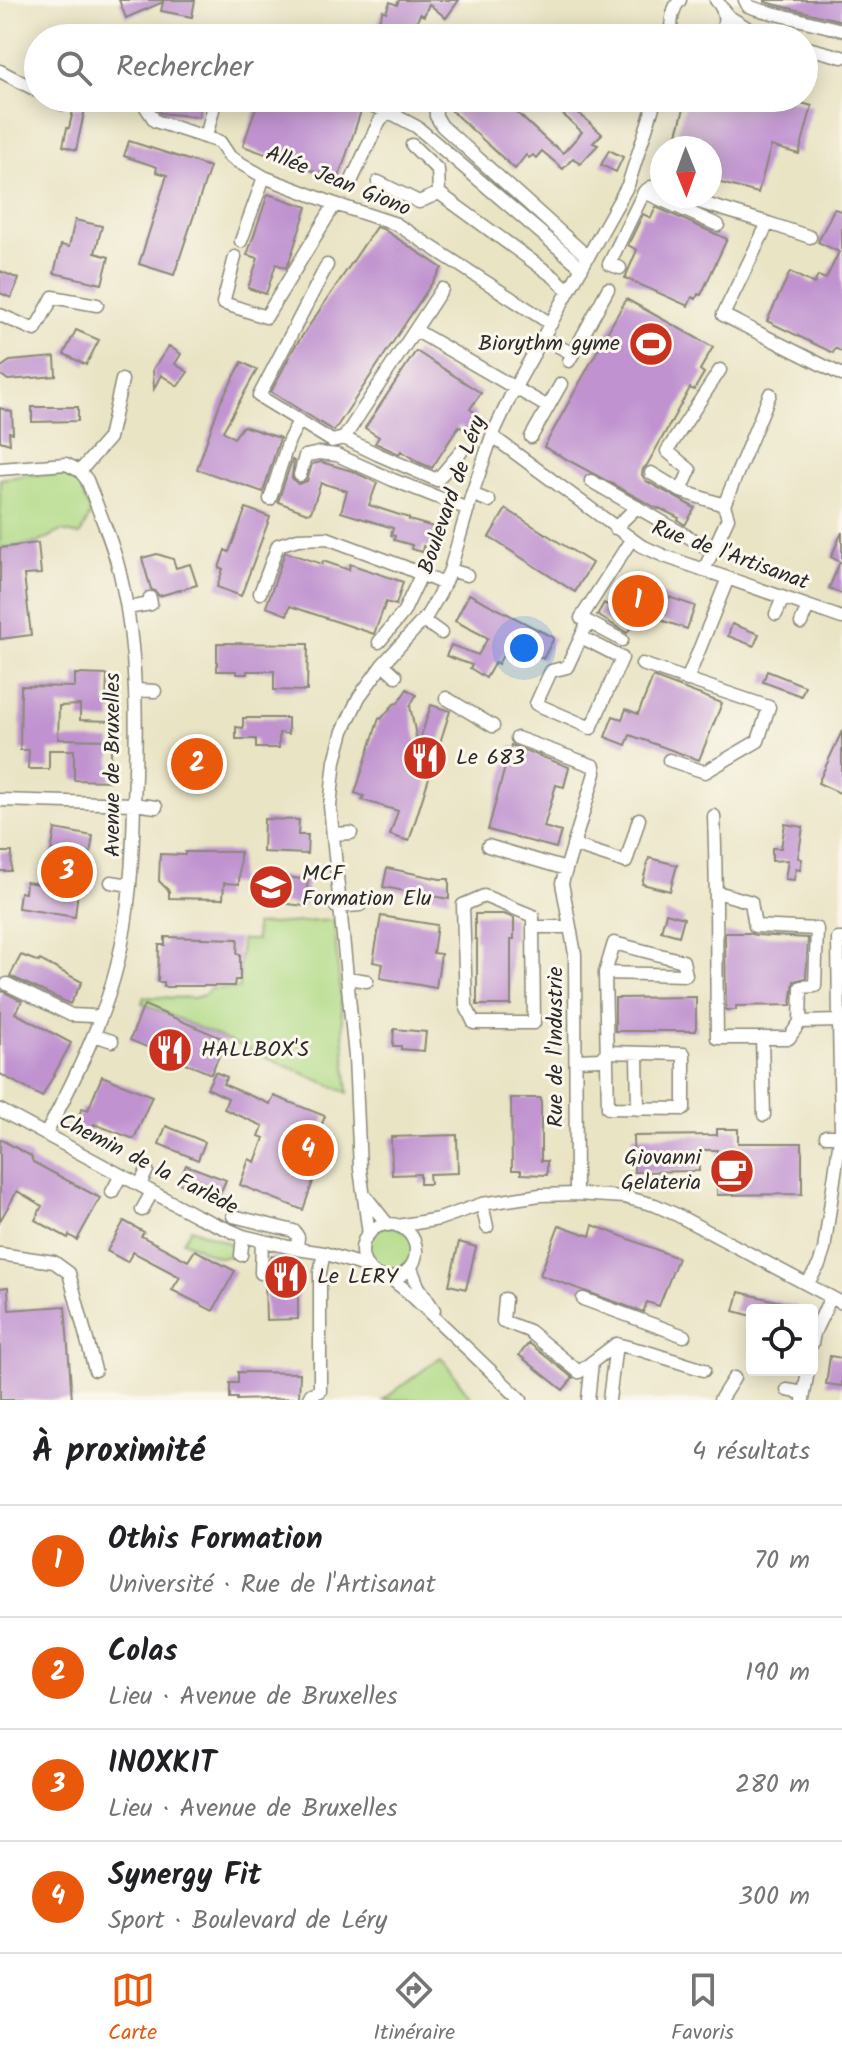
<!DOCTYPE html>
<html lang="fr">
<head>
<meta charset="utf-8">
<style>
  :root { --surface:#fff; --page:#f2f2f2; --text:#202124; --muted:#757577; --line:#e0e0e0; --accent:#ea580c }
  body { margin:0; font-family:Kalam,sans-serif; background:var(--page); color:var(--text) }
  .controls { position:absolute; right:24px; bottom:24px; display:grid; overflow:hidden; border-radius:8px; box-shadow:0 4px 20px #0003 }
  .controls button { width:72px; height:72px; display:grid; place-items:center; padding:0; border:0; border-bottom:2px solid var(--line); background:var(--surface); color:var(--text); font:40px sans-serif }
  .compass { position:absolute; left:650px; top:136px; width:72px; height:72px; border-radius:50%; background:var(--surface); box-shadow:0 4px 20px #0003; rotate:179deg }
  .you { position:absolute; left:524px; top:648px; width:28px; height:28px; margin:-20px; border:6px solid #fff; border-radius:50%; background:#1a73e8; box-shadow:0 0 0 12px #1a73e833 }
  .badge { display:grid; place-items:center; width:52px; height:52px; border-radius:50%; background:var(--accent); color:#fff; font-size:26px; font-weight:700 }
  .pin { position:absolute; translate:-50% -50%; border:4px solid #fff; box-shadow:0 2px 8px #0006 }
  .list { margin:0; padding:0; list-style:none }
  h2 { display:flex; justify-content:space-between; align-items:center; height:104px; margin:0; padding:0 32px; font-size:34px }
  h2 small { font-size:26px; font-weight:400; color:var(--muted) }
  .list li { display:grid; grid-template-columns:52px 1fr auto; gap:24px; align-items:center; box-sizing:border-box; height:112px; padding:0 32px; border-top:2px solid var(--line) }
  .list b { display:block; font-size:30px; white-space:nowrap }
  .list p { margin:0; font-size:26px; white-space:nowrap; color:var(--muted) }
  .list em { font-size:26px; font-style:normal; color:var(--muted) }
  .icon { flex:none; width:44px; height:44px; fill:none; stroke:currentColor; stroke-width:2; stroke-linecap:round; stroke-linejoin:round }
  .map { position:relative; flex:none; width:842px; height:1400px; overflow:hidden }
  .search { position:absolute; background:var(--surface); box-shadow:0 4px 20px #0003; left:24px; right:24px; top:24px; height:88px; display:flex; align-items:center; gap:20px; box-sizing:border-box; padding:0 28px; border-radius:44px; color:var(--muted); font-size:30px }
  .sheet { height:552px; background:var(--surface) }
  nav { display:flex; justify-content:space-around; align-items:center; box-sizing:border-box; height:112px; border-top:2px solid var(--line); background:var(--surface); font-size:22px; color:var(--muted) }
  nav a { display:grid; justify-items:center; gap:4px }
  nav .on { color:var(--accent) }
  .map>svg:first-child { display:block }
  .green { fill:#b0da85; stroke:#6e8258; stroke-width:2 }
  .building { fill:#c093d0 }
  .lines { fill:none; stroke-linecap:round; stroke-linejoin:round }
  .minor-casing { stroke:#8a8878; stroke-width:15 }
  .minor { stroke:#fff; stroke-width:12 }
  .labels { text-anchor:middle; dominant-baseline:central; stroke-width:6; stroke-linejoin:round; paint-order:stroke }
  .street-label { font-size:22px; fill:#2b2b2b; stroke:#fbf7ec }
  .poi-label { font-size:22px; fill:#2b2b2b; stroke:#fbf7ec; text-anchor:start }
</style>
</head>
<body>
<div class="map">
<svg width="842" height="1400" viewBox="0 0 842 1400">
  <rect width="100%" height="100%" fill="#fbf7ec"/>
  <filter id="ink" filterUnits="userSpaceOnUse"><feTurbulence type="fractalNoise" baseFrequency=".0125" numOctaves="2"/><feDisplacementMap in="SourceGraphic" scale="16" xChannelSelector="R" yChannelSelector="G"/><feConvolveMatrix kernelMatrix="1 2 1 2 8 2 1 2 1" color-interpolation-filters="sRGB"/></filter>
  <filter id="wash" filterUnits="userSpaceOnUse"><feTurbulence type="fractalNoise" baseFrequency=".006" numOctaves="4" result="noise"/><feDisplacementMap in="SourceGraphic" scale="32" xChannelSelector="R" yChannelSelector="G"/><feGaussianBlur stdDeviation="1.8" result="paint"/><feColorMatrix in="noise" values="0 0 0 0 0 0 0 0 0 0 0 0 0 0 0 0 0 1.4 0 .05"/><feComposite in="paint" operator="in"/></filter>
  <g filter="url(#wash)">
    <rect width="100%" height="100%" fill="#e9e4c4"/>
    <path class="green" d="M27 475H66L80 487 91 513 80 535 61 531 38 543 0 548V479Z
      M334 920 348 1093 142 1003 144 997 193 998 204 995 210 989H239L241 940H256L255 925Z
      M363 1252a26 26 0 1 1 52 0a26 26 0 1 1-52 0Z
      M191 1228 235 1246 236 1256 217 1257 183 1241Z
      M441 1357 473 1400H383Z"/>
    <g id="blocks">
      <path class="building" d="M119 0H195L192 17 161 11 163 2 126 18Z
        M399 0H459L446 18 429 4 424 16 420 14 411 38H372L383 10 386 12 390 2 397 5Z
        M765 0H842V21L765 2Z
        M151 98H201L199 117 161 113Z
        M259 98H342L347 106 361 111 338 180 243 146Z
        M452 98H501L553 146 554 145 563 153 582 132 558 110 557 111 553 108 551 110 537 98H562L602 134 593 143 598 145 580 164 573 158 563 169 542 151 536 158 533 155 529 158 526 155 515 169 445 105Z
        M687 98H784L812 106 799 154 771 146 758 193 710 180V148H673Z
        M74 107 85 109 76 150 63 146 67 128H69Z
        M129 141 210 167 174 275 139 264 167 175 156 172 157 167 124 156Z
        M609 150 623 157 616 172 601 165Z
        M268 194 307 207 289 262 286 268 276 264 266 294 248 288 258 258 247 255Z
        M656 207 727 239 701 295 698 294 696 299 692 297 688 306 625 278 637 250 628 245 643 214 651 218Z
        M834 209 842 211V352L835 348 833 353 767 321 790 272 814 284 818 276 826 279 839 252 818 242Z
        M75 220 102 226 95 253 109 257 102 284 54 273 61 245 69 247Z
        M376 227 383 229 442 268 334 431 271 392 294 348Z
        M0 271 19 279 11 298 0 293Z
        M626 299 713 347 700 370 704 373 694 390 690 388 647 465 643 469 642 475 646 481 695 508 685 525 678 520 679 518 659 508 658 509 544 447Z
        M76 330 99 340 86 365 64 354Z
        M169 346 181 354 175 364 188 372 178 386 161 375 154 389 153 369Z
        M416 351 481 393 470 409 477 414 466 431 459 426 432 468 418 462 401 451 399 454 375 443 379 437 365 428Z
        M55 357 56 376 8 380 1 375V367L10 361Z
        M242 362 257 370 223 431 234 438 243 426 280 438 263 492 197 469 220 403Z
        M32 407H78V421L32 422Z
        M0 408 12 412 13 433 9 432 10 444 0 441Z
        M292 460 294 461 292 478 298 484 307 481 312 464 321 462 352 471 377 483 369 505 409 518V520L444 530 439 550 423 546 422 552 411 549 412 545 394 540 395 536 391 535 393 528 341 512 347 491 328 485 321 483 311 512 307 513 278 502Z
        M246 508 270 517 241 596 217 587 223 569 219 568 225 550 229 552Z
        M506 509 592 563 575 592 489 537Z
        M842 532V594L829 588 840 562 831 557Z
        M38 543 41 574 24 575 31 635 0 639V548Z
        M285 552 322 564 323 561 349 570 350 564 403 582 396 605 386 602 374 634 290 606 287 615 266 607Z
        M157 554 173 559 176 568 190 564 197 585 159 596 156 592 151 589 142 558Z
        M626 582 695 606 687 629 640 613 627 633 597 615 604 603 616 610Z
        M469 594 554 638 543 659 524 649 521 655 507 648 498 664 495 662 486 678 470 668 472 665 446 656 451 645 478 655 488 638 455 621Z
        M732 624 759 634 754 646 728 636Z
        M217 643 308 644 307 691 274 690V671H247V674H236V671H217Z
        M767 671 805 686 801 696 763 682Z
        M75 674 107 675 106 705H111V721L80 720V705L59 706 58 739 111 740V781L74 780V750H49V769H28L29 750H20L21 686 75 687Z
        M653 677 722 703 699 760 630 735 626 745 605 737 613 716 622 719 626 709 638 714Z
        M407 689 416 695 410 706 418 746 431 705 450 711 409 841 390 835 398 811 362 800 364 796 355 793 379 718 381 719 394 704 398 703Z
        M243 718H288V734L279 733V748H256V739H236V727L243 728Z
        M842 731V794L818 783Z
        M185 742H208V787L185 786Z
        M511 745 569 767 564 787 556 785 544 827 561 832 556 848 488 830Z
        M264 819 299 820 298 835H308L307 854 263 852Z
        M785 824 803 827 798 858 802 859 800 870 796 869 794 880 785 879 788 860 772 861V848H781Z
        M55 829 93 836 84 891 78 890 75 917 18 908 20 892 25 893 26 882 46 885Z
        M0 852H12L11 871H0Z
        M185 852H240L239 884 224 883 223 899 169 898V891L159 881 160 854 185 855Z
        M649 858 677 865 670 891 642 884Z
        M387 868 440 879H449V899L383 887Z
        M266 874 308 880 304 906 263 901Z
        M666 913 684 918 679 936 661 931Z
        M475 914H504L514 918V939H511V1005H477V939H475Z
        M381 916 437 925 433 953 441 954 436 988 380 978 383 964 373 962Z
        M725 933H749L755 935 808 938 806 978 794 981 791 1005 736 1006V1010H726Z
        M165 937 238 939 237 954H240V980H235L234 986H173V987H164V982H158L159 945H165Z
        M21 955 39 962 40 960 82 982 70 1004 10 976Z
        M2 991 22 1001 15 1013 71 1043 42 1097 0 1074V994Z
        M696 997V1031H615V998Z
        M144 1005 226 1040 211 1074 130 1040Z
        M394 1029 426 1032 424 1051 401 1049V1046H393Z
        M215 1072 227 1077 223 1084 270 1104 274 1096 325 1116 310 1155 305 1153 297 1175 313 1181 303 1210 240 1185 249 1159 255 1162 264 1138 259 1136 263 1126 224 1109 228 1098 207 1088Z
        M102 1076 152 1096 134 1139 94 1124 91 1132 75 1125 82 1108 88 1110Z
        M511 1098H541V1161H547V1175L521 1174V1170H512Z
        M166 1126 205 1142 198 1160 159 1144Z
        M717 1129H738V1143H802V1194L717 1195V1150H698L699 1171 634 1172 633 1136 717 1135Z
        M457 1135 458 1173 429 1174 430 1184H420V1174L392 1175 391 1137Z
        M0 1139 31 1156 33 1162 100 1198 77 1240 69 1235 68 1238 35 1220 42 1206 17 1191 0 1221Z
        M186 1165 226 1180 218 1198 179 1183Z
        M124 1221 144 1232 141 1236 188 1261 195 1250 235 1271 213 1311 172 1290 180 1277 133 1252 127 1262 107 1251Z
        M559 1225 590 1236 593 1225 678 1258 659 1306 647 1302 643 1312 540 1275Z
        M459 1242 476 1247 466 1289 449 1285Z
        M271 1256 298 1261V1319L266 1320 265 1281 270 1274Z
        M8 1287 9 1310 65 1306 72 1400H0V1288Z
        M739 1292 797 1306V1310H752V1316L734 1311Z
        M529 1343 573 1378 563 1390 519 1355Z
        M830 1356 842 1358V1386L826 1384Z
        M238 1372 300 1373 299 1398 237 1400V1398H230V1383H238Z"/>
    </g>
  </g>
  <g filter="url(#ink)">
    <use href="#blocks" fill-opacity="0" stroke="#8a8878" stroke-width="2"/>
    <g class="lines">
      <g class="minor-casing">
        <path id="minor" d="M716 0C727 12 727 25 718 38
          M745 0 748 6 760 10 842 30
          M723 9 729 17 764 38
          M670 38C672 24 670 11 680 0
          M804 47 842 57
          M0 71 38 91
          M51 98 62 104
          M140 98 155 121 220 142 230 157 264 177 335 204 396 224 551 324
          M351 98 389 112 417 127 582 268
          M435 98 436 116 442 126 588 257
          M206 137 216 98
          M412 145 438 170 439 193 554 277 569 291
          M378 182 419 202 439 193
          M349 186 380 120 389 112
          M644 192 718 225
          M679 196 768 223 723 315 842 375
          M768 223 810 237
          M241 241 264 177
          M235 257 223 303 266 317 335 204
          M327 265 259 396 332 441 344 438 442 289
          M620 268 609 264 644 192 651 187 662 191
          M0 315 35 330
          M35 330 53 297 97 305
          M415 330 548 407
          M543 338 573 354
          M569 361 608 289
          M492 436 640 545 664 556 842 618
          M531 437 561 384
          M344 438 377 454 437 480 461 452
          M0 469 66 464 80 471 87 480C99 512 114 545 121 578 138 652 137 727 134 803 133 858 130 912 117 966 102 1025 74 1080 46 1134
          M80 471 109 438 122 380
          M651 473 681 491 724 505 728 518 704 570
          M300 475 305 456 319 453 337 455 393 480 468 509
          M591 481 713 551
          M681 491 690 470 667 451 720 370
          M472 494 489 501
          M270 499 289 440 299 421
          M724 505 770 394
          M615 528 637 507
          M450 570 467 575
          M260 593 278 545 298 539 327 538 402 566 444 584
          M127 608 151 604 150 598
          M776 614 783 598
          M423 620 441 633
          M801 623 808 606
          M581 637 622 658 591 728 536 704 551 671 567 667 588 622
          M622 640 581 618 631 540
          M379 642 403 613 421 575
          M383 664 396 676
          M642 664 769 707 758 741 705 772 669 760
          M687 680 728 578
          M136 690 155 691
          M446 698 493 726
          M517 738 594 766 595 773 562 883 575 954 576 1194
          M0 800 134 804 156 807
          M714 816C717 890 716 964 717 1038H789L800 1022 839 1021 841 1131 824 1250 819 1265 807 1284
          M333 834 351 833
          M573 845 626 862 639 819
          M488 846 566 869
          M111 882 130 885
          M717 892 751 902 755 926 817 929 815 986 801 987 800 1022
          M336 907 360 905
          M533 927V916L484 896 463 905 466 1006 474 1023H534L533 927H570
          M842 939H838L839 1021H842
          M348 978 367 981
          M7 984 71 1015 92 1016 99 1019
          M94 1035 112 1041
          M762 1038 764 1115
          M637 1053 638 1109
          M576 1060 600 1059 607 1052 684 1054V1109L608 1108 605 973 686 975 683 961 614 943 605 973
          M0 1110 197 1216 243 1236 297 1249 324 1253 368 1267
          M826 1136H842
          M140 1185 147 1170
          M112 1192 121 1175
          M366 1197 388 1225
          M482 1204 487 1227
          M142 1210 152 1192
          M233 1216 294 1231 298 1237 297 1249
          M362 1251a27 27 0 1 1 54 0a27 27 0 1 1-54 0Z
          M398 1226 439 1219 482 1204 540 1195 576 1194 624 1197 655 1205 677 1215 842 1303
          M369 1234 360 1169 355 1057 330 806 335 761 343 731 359 697 383 664 426 617 439 595 450 570 472 494 492 436 514 389 628 185 656 98
          M0 1254 54 1262 69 1273 95 1370
          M241 1255 243 1236
          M411 1268 418 1286 434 1310
          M261 1273 262 1241
          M390 1278 408 1292 521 1400
          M505 1299 503 1321 529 1331 579 1372 616 1344 644 1351 704 1370
          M583 1299 684 1336
          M812 1344 814 1333 831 1297
          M787 1390 804 1393
          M308 1400 311 1394 320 1391V1272L324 1253
          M588 1400 592 1362
          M609 1400 616 1344
          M720 1400 734 1378
          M803 1400 808 1370"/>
      </g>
      <use href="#minor" class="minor"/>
    </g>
  </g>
  <defs>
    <g id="stadium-disc" transform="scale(2.3)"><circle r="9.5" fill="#c8321e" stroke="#fbf7ec"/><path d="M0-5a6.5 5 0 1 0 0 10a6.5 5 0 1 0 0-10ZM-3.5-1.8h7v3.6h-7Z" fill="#fff"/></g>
    <g id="restaurant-disc" transform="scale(2.3)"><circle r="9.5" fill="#c8321e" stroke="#fbf7ec"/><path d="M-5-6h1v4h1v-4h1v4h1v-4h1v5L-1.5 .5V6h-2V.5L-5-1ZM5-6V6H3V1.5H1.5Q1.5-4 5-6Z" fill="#fff"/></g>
    <g id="university-disc" transform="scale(2.3)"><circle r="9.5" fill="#c8321e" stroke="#fbf7ec"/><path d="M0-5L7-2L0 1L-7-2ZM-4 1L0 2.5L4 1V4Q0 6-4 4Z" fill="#fff"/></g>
    <g id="cafe-disc" transform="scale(2.3)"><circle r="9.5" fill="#c8321e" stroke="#fbf7ec"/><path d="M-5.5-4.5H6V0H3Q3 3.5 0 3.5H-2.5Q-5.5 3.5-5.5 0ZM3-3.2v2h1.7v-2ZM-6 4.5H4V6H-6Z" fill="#fff"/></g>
  </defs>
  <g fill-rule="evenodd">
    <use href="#stadium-disc" x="651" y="344"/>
    <use href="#restaurant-disc" x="425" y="758"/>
    <use href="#university-disc" x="271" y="887"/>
    <use href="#restaurant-disc" x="170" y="1050"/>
    <use href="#cafe-disc" x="732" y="1171"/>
    <use href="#restaurant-disc" x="286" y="1277"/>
  </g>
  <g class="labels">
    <g class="street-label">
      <text transform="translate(338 182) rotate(22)">Allée Jean Giono</text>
      <text transform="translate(453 495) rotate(-71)">Boulevard de Léry</text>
      <text transform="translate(730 556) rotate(20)">Rue de l'Artisanat</text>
      <text transform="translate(113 765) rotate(-90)">Avenue de Bruxelles</text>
      <text transform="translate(556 1047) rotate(-90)">Rue de l'Industrie</text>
      <text transform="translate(148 1165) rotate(27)">Chemin de la Farlède</text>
    </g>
    <g class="poi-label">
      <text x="620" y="344" text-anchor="end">Biorythm gyme</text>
      <text x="456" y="758">Le 683</text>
      <text x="302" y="874">MCF<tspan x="302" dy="25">Formation Elu</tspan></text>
      <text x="201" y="1050">HALLBOX'S</text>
      <text x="701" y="1158" text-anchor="end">Giovanni<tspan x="701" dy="25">Gelateria</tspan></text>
      <text x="317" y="1277">Le LERY</text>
    </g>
  </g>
</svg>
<div class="controls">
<button><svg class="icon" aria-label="locate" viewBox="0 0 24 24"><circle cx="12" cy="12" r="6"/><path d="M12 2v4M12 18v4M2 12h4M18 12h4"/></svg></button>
</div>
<svg class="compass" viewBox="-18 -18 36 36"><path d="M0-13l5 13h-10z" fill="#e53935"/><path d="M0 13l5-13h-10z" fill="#757577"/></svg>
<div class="you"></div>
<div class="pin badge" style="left:638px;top:601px">1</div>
<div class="pin badge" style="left:197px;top:764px">2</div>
<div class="pin badge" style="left:67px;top:872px">3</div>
<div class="pin badge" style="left:308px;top:1150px">4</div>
<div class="search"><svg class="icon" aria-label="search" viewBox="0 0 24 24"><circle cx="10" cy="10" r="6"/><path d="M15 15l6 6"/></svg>Rechercher</div>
</div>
<section class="sheet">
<h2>À proximité<small>4 résultats</small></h2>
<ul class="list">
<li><span class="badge">1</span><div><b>Othis Formation</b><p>Université · Rue de l'Artisanat</p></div><em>70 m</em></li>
<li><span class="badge">2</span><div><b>Colas</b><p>Lieu · Avenue de Bruxelles</p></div><em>190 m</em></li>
<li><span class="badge">3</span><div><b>INOXKIT</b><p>Lieu · Avenue de Bruxelles</p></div><em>280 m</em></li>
<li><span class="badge">4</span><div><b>Synergy Fit</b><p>Sport · Boulevard de Léry</p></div><em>300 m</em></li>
</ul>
</section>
<nav>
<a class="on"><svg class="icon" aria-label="map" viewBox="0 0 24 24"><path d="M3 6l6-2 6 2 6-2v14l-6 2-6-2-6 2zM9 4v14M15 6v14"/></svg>Carte</a>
<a><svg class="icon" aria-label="directions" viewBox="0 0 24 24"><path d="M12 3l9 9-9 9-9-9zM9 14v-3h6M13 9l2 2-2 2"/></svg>Itinéraire</a>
<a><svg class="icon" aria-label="saved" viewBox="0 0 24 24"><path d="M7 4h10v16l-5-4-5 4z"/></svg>Favoris</a>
</nav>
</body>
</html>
